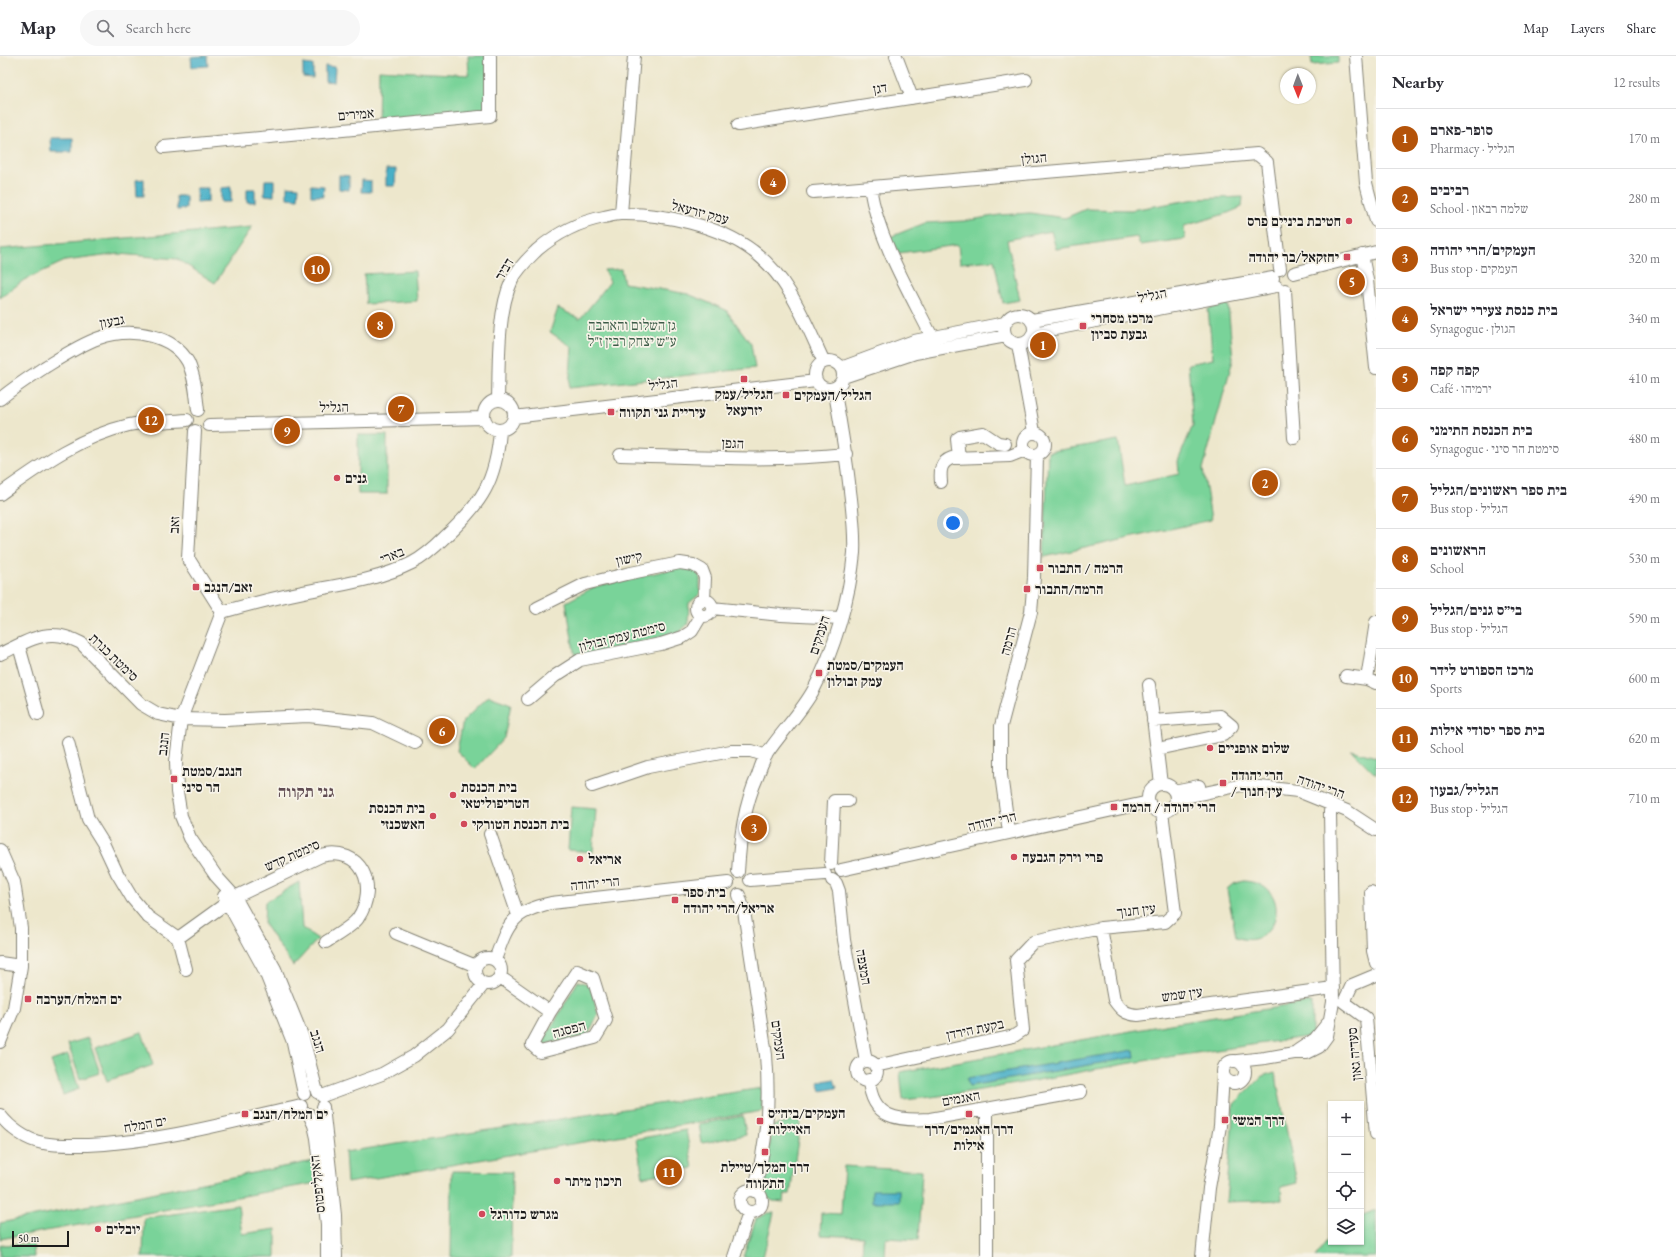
<!DOCTYPE html>
<html lang="en">
<head>
<meta charset="utf-8">
<style>
  :root { --surface:#fff; --page:#f7f7f7; --text:#2b2b33; --muted:#7c7c81; --line:#e1e1e2; --accent:#b45309 }
  body { margin:0; font-family:"EB Garamond","Frank Ruhl Libre",serif; background:var(--page); color:var(--text) }
  .controls { position:absolute; right:12px; bottom:12px; display:grid; overflow:hidden; border-radius:0px; box-shadow:0 1px 3px #0004 }
  .controls button { width:36px; height:36px; display:grid; place-items:center; padding:0; border:0; border-bottom:1px solid var(--line); background:var(--surface); color:var(--text); font:20px sans-serif }
  .compass { position:absolute; left:1280px; top:12px; width:36px; height:36px; border-radius:50%; background:var(--surface); box-shadow:0 1px 3px #0004; rotate:179deg }
  .scale { position:absolute; left:12px; bottom:10px; width:57px; box-sizing:border-box; padding-left:4px; border:2px solid #1c1c1c; border-top:0; font-size:11px; line-height:14px; white-space:nowrap; color:#1c1c1c; -webkit-text-stroke:3px #f7f3e8; paint-order:stroke }
  .you { position:absolute; left:953px; top:467px; width:14px; height:14px; margin:-10px; border:3px solid #fff; border-radius:50%; background:#1a73e8; box-shadow:0 0 0 6px #1a73e833 }
  .badge { display:grid; place-items:center; width:26px; height:26px; border-radius:50%; background:var(--accent); color:#fff; font-size:13px; font-weight:700 }
  .pin { position:absolute; translate:-50% -50%; border:2px solid #fff; box-shadow:0 1px 4px #0006 }
  .list { margin:0; padding:0; list-style:none }
  h2 { display:flex; justify-content:space-between; align-items:center; height:52px; margin:0; padding:0 16px; font-size:17px }
  h2 small { font-size:13px; font-weight:400; color:var(--muted) }
  .list li { display:grid; grid-template-columns:26px 1fr auto; gap:12px; align-items:center; box-sizing:border-box; height:60px; padding:0 16px; border-top:1px solid var(--line) }
  .list b { display:block; font-size:15px; white-space:nowrap }
  .list p { margin:0; font-size:13px; white-space:nowrap; color:var(--muted) }
  .list em { font-size:13px; font-style:normal; color:var(--muted) }
  .icon { flex:none; width:22px; height:22px; fill:none; stroke:currentColor; stroke-width:2; stroke-linecap:round; stroke-linejoin:round }
  .map { position:relative; flex:none; width:1376px; height:1201px; overflow:hidden }
  header { display:flex; align-items:center; gap:24px; box-sizing:border-box; height:56px; padding:0 20px; background:var(--surface); border-bottom:1px solid var(--line) }
  header strong { font-size:19px }
  nav { display:flex; gap:22px; margin-inline-start:auto; font-size:14px }
  .search { width:280px; height:36px; background:var(--page); display:flex; align-items:center; gap:10px; box-sizing:border-box; padding:0 14px; border-radius:22px; color:var(--muted); font-size:15px }
  main { display:flex }
  aside { flex:1; background:var(--surface) }
  .map>svg:first-child { display:block }
  .green { fill:#79d399; stroke:#4a785a }
  .water { fill:#48b0c7; stroke:#326672 }
  .lines { fill:none; stroke-linecap:round; stroke-linejoin:round }
  .minor-casing { stroke:#848274; stroke-width:14 }
  .minor { stroke:#fff; stroke-width:12 }
  .poi-dot { fill:#d1495b; stroke:#f7f3e8; stroke-width:1.5 }
  .labels { text-anchor:middle; dominant-baseline:central; stroke-width:3.5; stroke-linejoin:round; paint-order:stroke }
  .street-label { font-size:14px; fill:#1c1c1c; stroke:#f7f3e8 }
  .poi-label { font-size:14px; font-weight:bold; fill:#1c1c1c; stroke:#f7f3e8; text-anchor:start }
  .park-label { font-size:14px; fill:#3d5c48; stroke:#f7f3e8 }
  .quarter-label { font-size:16px; font-weight:bold; fill:#614d53; stroke:#f7f3e8 }
</style>
</head>
<body>
<header>
<strong>Map</strong>
<div class="search"><svg class="icon" aria-label="search" viewBox="0 0 24 24"><circle cx="10" cy="10" r="6"/><path d="M15 15l6 6"/></svg>Search here</div>
<nav><a>Map</a><a>Layers</a><a>Share</a></nav>
</header>
<main>
<div class="map">
<svg width="1376" height="1201" viewBox="0 0 1376 1201">
  <rect width="100%" height="100%" fill="#f7f3e8"/>
  <filter id="ink" filterUnits="userSpaceOnUse"><feTurbulence type="fractalNoise" baseFrequency=".025" numOctaves="2"/><feDisplacementMap in="SourceGraphic" scale="8" xChannelSelector="R" yChannelSelector="G"/><feConvolveMatrix kernelMatrix="1 2 1 2 8 2 1 2 1" color-interpolation-filters="sRGB"/></filter>
  <filter id="wash" filterUnits="userSpaceOnUse"><feTurbulence type="fractalNoise" baseFrequency=".012" numOctaves="4" result="noise"/><feDisplacementMap in="SourceGraphic" scale="16" xChannelSelector="R" yChannelSelector="G"/><feGaussianBlur stdDeviation="0.9" result="paint"/><feColorMatrix in="noise" values="0 0 0 0 0 0 0 0 0 0 0 0 0 0 0 0 0 1.4 0 .05"/><feComposite in="paint" operator="in"/></filter>
  <g filter="url(#wash)">
    <rect width="100%" height="100%" fill="#ede7cc"/>
    <path class="green" d="M468 0H490V60L378 71 379 14 469 19Z
      M1311 0H1338V7L1312 9Z
      M1243 141 1242 151 1228 157 1184 170 1185 183 1140 189 1137 181 1056 193 1051 175 1007 184 1020 244 1003 247 994 204 960 207 958 189 899 197 890 181 925 167 964 165 1000 159 1030 157 1065 162 1086 153 1131 154 1196 143Z
      M252 171 215 227 177 203 119 198 65 205 24 224 0 242V193Z
      M621 213 624 227 688 238 726 254 751 288 755 312 569 332 572 291 550 276 558 252 580 263 610 226 604 214Z
      M415 215 417 245 366 248 364 218Z
      M1228 248 1233 303 1203 413 1211 464 1044 501 1048 396 1118 384 1125 430 1179 418 1178 405 1193 369 1188 308 1213 303 1208 253Z
      M358 379H387V438H358Z
      M681 511 693 513 700 520V538L689 547 688 568 679 577 575 601 566 546 594 531Z
      M489 640 511 648 504 682 475 713 457 695 463 665Z
      M1351 694 1376 701V719Z
      M571 751 596 753 593 796 568 794Z
      M1243 825C1297 827 1278 898 1236 881 1234 865 1229 849 1227 833L1233 828Z
      M299 826 302 872 318 883 293 910 264 868 265 846Z
      M578 925 590 929 598 958 588 979 541 989Z
      M1312 946V980C1241 991 1168 1000 1097 1013 1032 1025 968 1038 903 1044L900 1016 1176 967Z
      M142 976 153 1009 107 1025 95 992Z
      M88 982 100 1017 80 1023 68 988Z
      M68 999 79 1033 63 1039 51 1005Z
      M1275 1016 1297 1127 1281 1131 1282 1144 1226 1146 1234 1048 1262 1020Z
      M762 1032V1055L347 1127 345 1096Z
      M743 1060 746 1079 702 1087 699 1068Z
      M801 1063 790 1138H785L784 1146 773 1145 766 1141 762 1133 773 1070Z
      M686 1074 693 1112 643 1121 636 1083Z
      M313 1105 316 1127 0 1183V1167Z
      M844 1110 922 1115 918 1184 886 1182 885 1201H862L863 1181 820 1179 821 1157 841 1158Z
      M452 1115 512 1116 511 1201H451Z
      M238 1149 242 1178 276 1173V1201H143L144 1162Z
      M1373 1155H1376V1201H1315L1331 1179V1186H1361V1160Z
      M768 1157H774L763 1201H743L756 1163Z
      M33 1188 34 1201H0V1189Z"/>
    <path class="water" d="M207 0 208 10 192 11 191 1Z
      M303 8 313 9V22L303 21Z
      M325 10 335 11 334 26 325 25Z
      M50 82H72V96H51Z
      M386 113H396L395 130H386Z
      M339 119 349 120V134L339 133Z
      M144 123V140H137L136 124Z
      M265 124H274V140L264 139Z
      M362 124 371 125V136H361Z
      M311 129 324 130 323 140H311Z
      M287 130 299 131 298 143 287 142Z
      M231 131V146H221V132Z
      M196 132H208V146L197 147Z
      M247 133H255V146H247Z
      M176 140H186V153L177 154Z
      M1134 994 1135 1001 969 1030 967 1022Z
      M834 1023 837 1032 821 1035 818 1026Z
      M872 1134H899V1146H872Z"/>
  </g>
  <g filter="url(#ink)">
    <g class="lines">
      <g class="minor-casing">
        <path id="minor" d="M896 0 912 42
          M1356 0 1366 127 1376 165
          M738 69 1026 24
          M164 91 490 60V0
          M870 132C879 185 908 233 932 281
          M813 136 1257 98 1267 106 1280 213
          M621 157 634 0
          M1362 199 1367 224 1376 312
          M1294 217 1376 196
          M1285 234 1294 382
          M1004 273a15 15 0 1 1 30 0a15 15 0 1 1-30 0Z
          M1032 264 1273 222
          M1034 277 1276 230
          M1018 288 1034 376
          M815 319a14 14 0 1 1 28 0a14 14 0 1 1-28 0Z
          M841 312 914 285 1005 267
          M843 321 915 297 1006 280
          M0 343C14 331 30 321 45 311 79 290 111 268 152 280 167 284 180 292 188 306 195 321 196 338 198 354
          M484 359a15 15 0 1 1 30 0a15 15 0 1 1-30 0Z
          M498 344C499 308 497 256 512 224 518 212 528 203 537 194 557 177 578 166 604 161 609 160 616 158 621 158 663 157 720 170 753 195 789 221 806 268 824 306
          M514 361 816 325
          M209 369 484 362
          M195 375 188 502 222 556
          M1023 388a11 11 0 1 1 22 0a11 11 0 1 1-22 0Z
          M620 399C695 401 771 406 846 398
          M959 402 957 383 960 381 983 377 998 387 1005 388
          M941 426C940 415 940 406 952 402L1010 400 1025 394
          M0 438C41 409 79 381 129 369 147 365 168 366 187 364
          M696 552a8 8 0 1 1 16 0a8 8 0 1 1-16 0Z
          M537 552 585 528 626 518 680 507 693 509 702 514 705 522 704 544
          M712 552 781 559 840 562
          M222 556 181 663 176 705 177 736 181 760 190 782 216 820 235 841 275 913 303 982 317 1036
          M222 556C254 547 286 539 319 533 351 527 382 522 412 507 424 501 435 491 445 481 482 447 496 425 500 375
          M19 590 38 658
          M0 598C16 591 36 578 54 579 63 579 73 583 81 587L141 648 158 658 181 663 225 664 308 660 373 667 415 687
          M1346 620 1367 623 1376 627
          M1367 623 1376 566
          M1149 629 1161 728
          M528 643 555 620 580 604 661 588 683 581 692 575 701 560
          M1153 665 1220 660 1232 670 1223 679 1157 693
          M68 686 88 763 103 787 117 817 132 842 148 861 178 882
          M1148 742a14 14 0 1 1 28 0a14 14 0 1 1-28 0Z
          M592 730 648 711 731 695H752L766 700
          M1174 735 1199 730
          M1176 743 1242 729 1298 735 1347 755 1376 774
          M1009 776 1001 719V670L1031 556 1034 522 1037 399
          M490 778 518 859
          M0 794 14 826 21 872V910L14 952 0 986
          M831 808 834 745H848
          M841 814 1149 746
          M738 816C740 782 744 750 758 719 760 712 763 705 766 699 781 676 801 657 814 633 834 595 850 540 854 497 855 479 853 461 851 443 847 406 841 369 834 332
          M750 824 825 818
          M832 824 836 827 839 835 844 884 866 1005
          M1371 836 1373 895 1376 907
          M739 839 744 855 766 999C770 1047 767 1088 754 1135
          M224 840 264 913 293 986 304 1038
          M1101 872 1114 944C1121 954 1125 958 1138 959L1333 932
          M396 877 476 910
          M475 915a13 13 0 1 1 26 0a13 13 0 1 1-26 0Z
          M495 904C508 867 512 856 551 847L728 827
          M0 907 21 910
          M186 913 178 882 235 841 321 800C362 789 379 831 358 862 353 870 335 880 326 886
          M577 915 593 922 606 964 595 982 540 996 532 989 550 956Z
          M1376 919 1352 929 1344 946 1366 962 1376 1078
          M500 921 550 956
          M1297 995 1315 983 1327 968
          M1237 1005 1265 1002 1294 997H1307L1319 991 1327 980 1333 946 1330 756 1331 748
          M1223 1016a11 11 0 1 1 22 0a11 11 0 1 1-22 0Z
          M857 1015a10 10 0 1 1 20 0a10 10 0 1 1-20 0Z
          M875 1010 1014 980 1023 974 1016 904 1033 886 1101 872 1165 866 1175 857 1162 756
          M869 1024C872 1063 898 1065 930 1063L1081 1036
          M322 1040 382 1018 414 1000 448 973 484 928
          M323 1051 335 1159 336 1201
          M309 1058 314 1069 317 1082 327 1168V1201
          M0 1059C10 1072 26 1084 43 1087 57 1090 73 1089 88 1089 160 1086 231 1066 301 1050
          M740 1145a11 11 0 1 1 22 0a11 11 0 1 1-22 0Z
          M734 1201 749 1156
          M987 1201V1053
          M1202 1201 1209 1132 1220 1070 1223 1018"/>
      </g>
      <use href="#minor" class="minor"/>
    </g>
  </g>
  <g class="poi-dot">
    <circle cx="1349" cy="165" r="4"/>
    <rect x="1343" y="197" width="8" height="8" rx="2"/>
    <rect x="1079" y="266" width="8" height="8" rx="2"/>
    <rect x="740" y="319" width="8" height="8" rx="2"/>
    <rect x="782" y="335" width="8" height="8" rx="2"/>
    <rect x="607" y="352" width="8" height="8" rx="2"/>
    <circle cx="337" cy="422" r="4"/>
    <rect x="1036" y="508" width="8" height="8" rx="2"/>
    <rect x="192" y="527" width="8" height="8" rx="2"/>
    <rect x="1023" y="529" width="8" height="8" rx="2"/>
    <rect x="815" y="613" width="8" height="8" rx="2"/>
    <circle cx="1210" cy="692" r="4"/>
    <rect x="170" y="719" width="8" height="8" rx="2"/>
    <rect x="1219" y="723" width="8" height="8" rx="2"/>
    <circle cx="453" cy="739" r="4"/>
    <rect x="1110" y="747" width="8" height="8" rx="2"/>
    <circle cx="433" cy="760" r="4"/>
    <circle cx="464" cy="768" r="4"/>
    <circle cx="1014" cy="801" r="4"/>
    <circle cx="580" cy="803" r="4"/>
    <rect x="671" y="840" width="8" height="8" rx="2"/>
    <rect x="24" y="939" width="8" height="8" rx="2"/>
    <rect x="241" y="1054" width="8" height="8" rx="2"/>
    <rect x="965" y="1054" width="8" height="8" rx="2"/>
    <rect x="1221" y="1060" width="8" height="8" rx="2"/>
    <rect x="756" y="1061" width="8" height="8" rx="2"/>
    <rect x="761" y="1092" width="8" height="8" rx="2"/>
    <circle cx="557" cy="1125" r="4"/>
    <circle cx="482" cy="1158" r="4"/>
    <circle cx="98" cy="1173" r="4"/>
  </g>
  <g class="labels">
    <g class="street-label">
      <text transform="translate(880 32) rotate(-9)">דגן</text>
      <text transform="translate(356 58) rotate(-5)">אמירים</text>
      <text transform="translate(1034 102) rotate(-5)">הגולן</text>
      <text transform="translate(700 156) rotate(15)">עמק יזרעאל</text>
      <text transform="translate(504 213) rotate(-60)">דביר</text>
      <text transform="translate(1152 239) rotate(-11)">הגליל</text>
      <text transform="translate(112 265) rotate(-10)">גבעון</text>
      <text transform="translate(663 328) rotate(-7)">הגליל</text>
      <text transform="translate(334 351) rotate(-1)">הגליל</text>
      <text transform="translate(733 387) rotate(2)">הגפן</text>
      <text transform="translate(174 469) rotate(-87)">זאב</text>
      <text transform="translate(392 499) rotate(-22)">בארי</text>
      <text transform="translate(629 502) rotate(-12)">קישון</text>
      <text transform="translate(819 579) rotate(-72)">העמקים</text>
      <text transform="translate(622 580) rotate(-14)">סימטת עמק זבולון</text>
      <text transform="translate(1008 585) rotate(-75)">הרמה</text>
      <text transform="translate(114 601) rotate(44)">סימטת כנרת</text>
      <text transform="translate(163 688) rotate(-84)">הנגב</text>
      <text transform="translate(1321 730) rotate(19)">הרי יהודה</text>
      <text transform="translate(992 765) rotate(-13)">הרי יהודה</text>
      <text transform="translate(292 799) rotate(-24)">סימטת קדש</text>
      <text transform="translate(595 827) rotate(-6)">הרי יהודה</text>
      <text transform="translate(1136 854) rotate(-6)">עין חנוך</text>
      <text transform="translate(864 911) rotate(80)">המצפה</text>
      <text transform="translate(1182 938) rotate(-8)">עין שמש</text>
      <text transform="translate(569 973) rotate(-15)">הפסגה</text>
      <text transform="translate(975 973) rotate(-12)">בקעת הירדן</text>
      <text transform="translate(779 984) rotate(82)">העמקים</text>
      <text transform="translate(318 985) rotate(73)">הנגב</text>
      <text transform="translate(1354 998) rotate(-95)">סעדיה גאון</text>
      <text transform="translate(961 1042) rotate(-10)">האגמים</text>
      <text transform="translate(145 1068) rotate(-10)">ים המלח</text>
      <text transform="translate(317 1128) rotate(-96)">האקליפטוס</text>
    </g>
    <g class="poi-label">
      <text x="1341" y="165" text-anchor="end">חטיבת ביניים פרס</text>
      <text x="1339" y="201" text-anchor="end">יחזקאל/בר יהודה</text>
      <text x="1091" y="262">מרכז מסחרי<tspan x="1091" dy="16">גבעת סביון</tspan></text>
      <text x="744" y="338" text-anchor="middle">הגליל/עמק<tspan x="744" dy="16">יזרעאל</tspan></text>
      <text x="794" y="339">הגליל/העמקים</text>
      <text x="619" y="356">עיריית גני תקווה</text>
      <text x="345" y="422">גנים</text>
      <text x="1048" y="512">הרמה / התבור</text>
      <text x="204" y="531">זאב/הנגב</text>
      <text x="1035" y="533">הרמה/התבור</text>
      <text x="827" y="609">העמקים/סמטת<tspan x="827" dy="16">עמק זבולון</tspan></text>
      <text x="1218" y="692">שלום אופניים</text>
      <text x="182" y="715">הנגב/סמטת<tspan x="182" dy="16">הר סיני</tspan></text>
      <text x="1231" y="719">הרי יהודה<tspan x="1231" dy="16">/ עין חנוך</tspan></text>
      <text x="461" y="731">בית הכנסת<tspan x="461" dy="16">הטריפוליטאי</tspan></text>
      <text x="1122" y="751">הרי יהודה / הרמה</text>
      <text x="425" y="752" text-anchor="end">בית הכנסת<tspan x="425" dy="16">האשכנזי</tspan></text>
      <text x="472" y="768">בית הכנסת הטורקי</text>
      <text x="1022" y="801">פרי וירק הגבעה</text>
      <text x="588" y="803">אריאל</text>
      <text x="683" y="836">בית ספר<tspan x="683" dy="16">אריאל/הרי יהודה</tspan></text>
      <text x="36" y="943">ים המלח/הערבה</text>
      <text x="768" y="1057">העמקים/ביה״ס<tspan x="768" dy="16">האיילות</tspan></text>
      <text x="253" y="1058">ים המלח/הנגב</text>
      <text x="1233" y="1064">דרך המשי</text>
      <text x="969" y="1073" text-anchor="middle">דרך האגמים/דרך<tspan x="969" dy="16">אילות</tspan></text>
      <text x="765" y="1111" text-anchor="middle">דרך המלך/טיילת<tspan x="765" dy="16">התקווה</tspan></text>
      <text x="565" y="1125">תיכון מיתר</text>
      <text x="490" y="1158">מגרש כדורגל</text>
      <text x="106" y="1173">יובלים</text>
    </g>
    <g class="park-label">
      <text x="632" y="269">גן השלום והאהבה<tspan x="632" dy="16">ע"ש יצחק רבין ז"ל</tspan></text>
    </g>
    <g class="quarter-label">
      <text x="306" y="735">גני תקווה</text>
    </g>
  </g>
</svg>
<div class="controls">
<button>+</button>
<button>−</button>
<button><svg class="icon" aria-label="locate" viewBox="0 0 24 24"><circle cx="12" cy="12" r="6"/><path d="M12 2v4M12 18v4M2 12h4M18 12h4"/></svg></button>
<button><svg class="icon" aria-label="layers" viewBox="0 0 24 24"><path d="M12 4l9 5-9 5-9-5zM3 14l9 5 9-5"/></svg></button>
</div>
<svg class="compass" viewBox="-18 -18 36 36"><path d="M0-13l5 13h-10z" fill="#e53935"/><path d="M0 13l5-13h-10z" fill="#7c7c81"/></svg>
<div class="scale">50 m</div>
<div class="you"></div>
<div class="pin badge" style="left:1043px;top:289px">1</div>
<div class="pin badge" style="left:1265px;top:427px">2</div>
<div class="pin badge" style="left:754px;top:772px">3</div>
<div class="pin badge" style="left:773px;top:126px">4</div>
<div class="pin badge" style="left:1352px;top:226px">5</div>
<div class="pin badge" style="left:442px;top:675px">6</div>
<div class="pin badge" style="left:401px;top:353px">7</div>
<div class="pin badge" style="left:380px;top:269px">8</div>
<div class="pin badge" style="left:287px;top:375px">9</div>
<div class="pin badge" style="left:317px;top:213px">10</div>
<div class="pin badge" style="left:669px;top:1116px">11</div>
<div class="pin badge" style="left:151px;top:364px">12</div>
</div>
<aside>
<h2>Nearby<small>12 results</small></h2>
<ul class="list">
<li><span class="badge">1</span><div><b>סופר-פארם</b><p>Pharmacy · הגליל</p></div><em>170 m</em></li>
<li><span class="badge">2</span><div><b>רביבים</b><p>School · שלמה רבאון</p></div><em>280 m</em></li>
<li><span class="badge">3</span><div><b>העמקים/הרי יהודה</b><p>Bus stop · העמקים</p></div><em>320 m</em></li>
<li><span class="badge">4</span><div><b>בית כנסת צעירי ישראל</b><p>Synagogue · הגולן</p></div><em>340 m</em></li>
<li><span class="badge">5</span><div><b>קפה קפה</b><p>Café · ירמיהו</p></div><em>410 m</em></li>
<li><span class="badge">6</span><div><b>בית הכנסת התימני</b><p>Synagogue · סימטת הר סיני</p></div><em>480 m</em></li>
<li><span class="badge">7</span><div><b>בית ספר ראשונים/הגליל</b><p>Bus stop · הגליל</p></div><em>490 m</em></li>
<li><span class="badge">8</span><div><b>הראשונים</b><p>School</p></div><em>530 m</em></li>
<li><span class="badge">9</span><div><b>בי״ס גנים/הגליל</b><p>Bus stop · הגליל</p></div><em>590 m</em></li>
<li><span class="badge">10</span><div><b>מרכז הספורט לידר</b><p>Sports</p></div><em>600 m</em></li>
<li><span class="badge">11</span><div><b>בית ספר יסודי אילות</b><p>School</p></div><em>620 m</em></li>
<li><span class="badge">12</span><div><b>הגליל/גבעון</b><p>Bus stop · הגליל</p></div><em>710 m</em></li>
</ul>
</aside>
</main>
</body>
</html>
